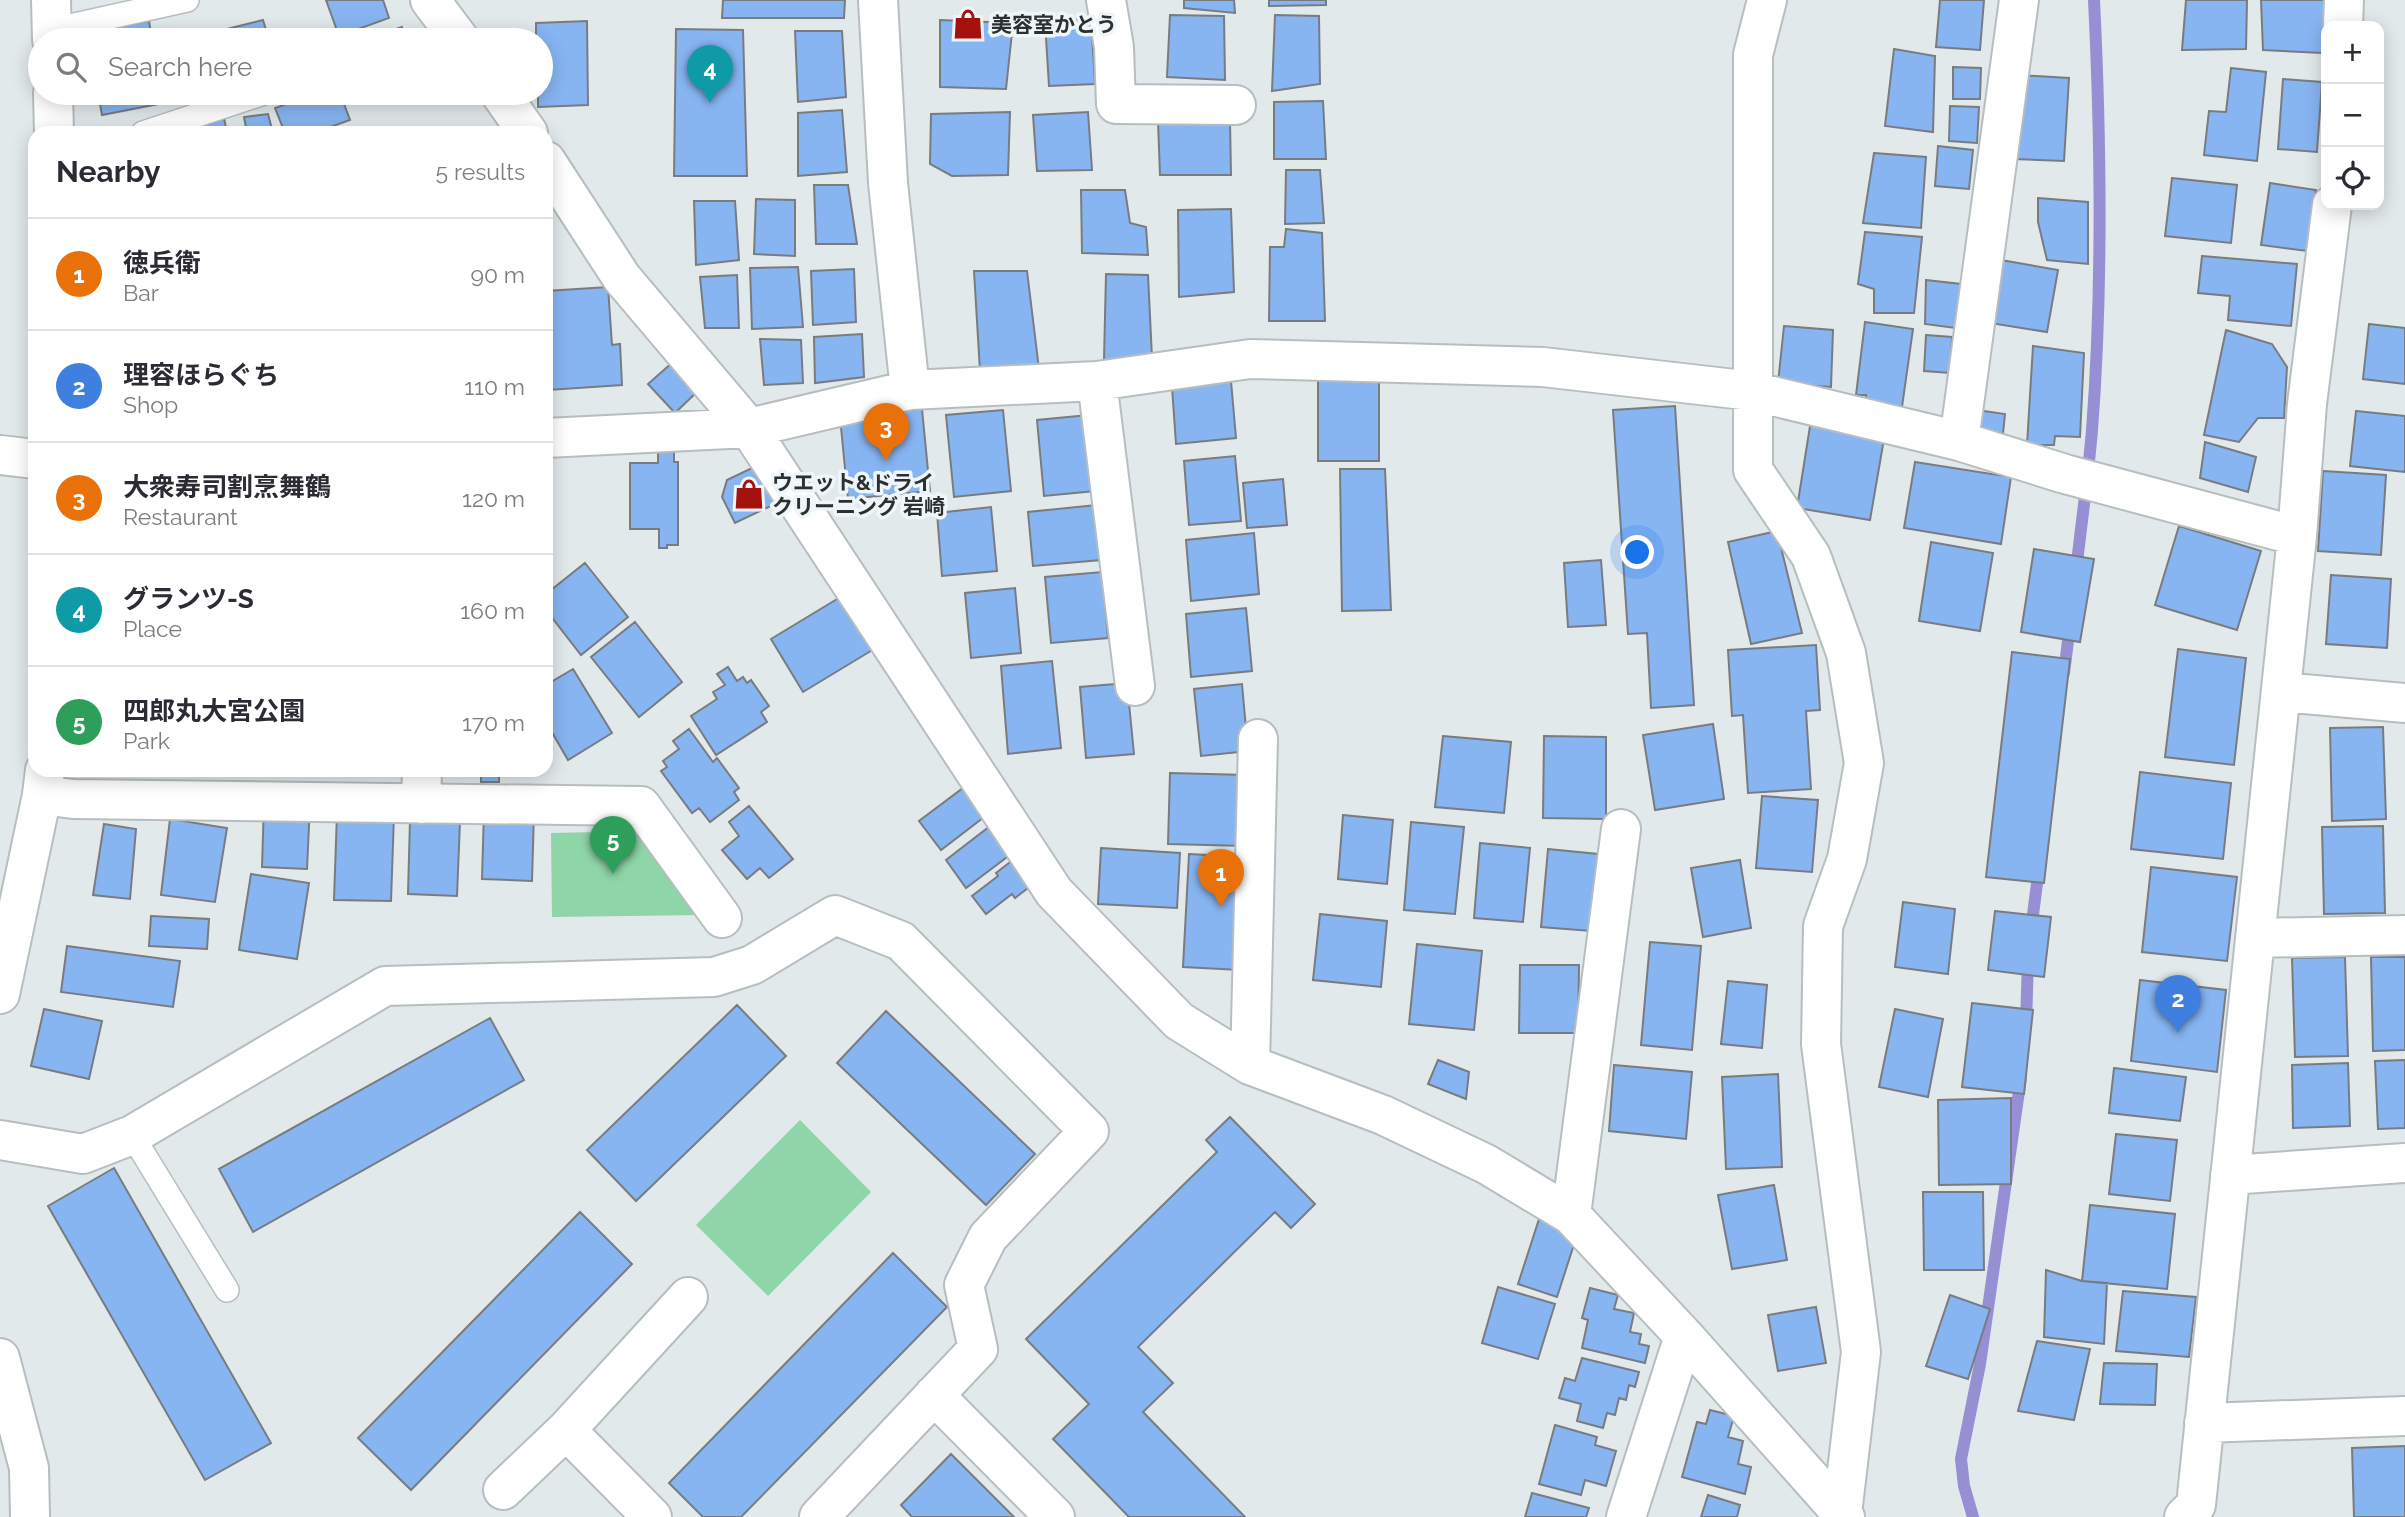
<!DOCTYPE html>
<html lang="en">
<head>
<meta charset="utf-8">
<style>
  :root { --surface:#fff; --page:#f7f7f7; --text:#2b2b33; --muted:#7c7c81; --line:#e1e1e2; --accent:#a6110d }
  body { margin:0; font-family:Raleway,"Noto Sans JP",sans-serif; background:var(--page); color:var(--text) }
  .controls { position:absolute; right:21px; top:21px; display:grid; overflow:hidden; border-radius:14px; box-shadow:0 4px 18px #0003 }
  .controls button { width:63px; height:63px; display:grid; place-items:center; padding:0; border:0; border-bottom:2px solid var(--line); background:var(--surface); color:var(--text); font:35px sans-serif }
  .you { position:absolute; left:1638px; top:553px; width:24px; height:24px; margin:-18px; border:5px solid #fff; border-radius:50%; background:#1a73e8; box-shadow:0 0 0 10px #1a73e833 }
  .badge { display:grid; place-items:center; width:46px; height:46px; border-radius:50%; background:var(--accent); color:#fff; font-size:23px; font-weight:700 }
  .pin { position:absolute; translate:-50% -58px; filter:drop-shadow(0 2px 4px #0008) }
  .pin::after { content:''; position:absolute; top:37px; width:24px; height:21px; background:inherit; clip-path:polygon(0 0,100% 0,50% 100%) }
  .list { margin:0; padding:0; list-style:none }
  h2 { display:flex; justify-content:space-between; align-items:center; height:91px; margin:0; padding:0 28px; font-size:30px }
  h2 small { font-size:23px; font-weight:400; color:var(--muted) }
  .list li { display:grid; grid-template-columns:46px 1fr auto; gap:21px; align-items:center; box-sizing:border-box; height:112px; padding:0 28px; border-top:2px solid var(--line) }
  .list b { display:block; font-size:26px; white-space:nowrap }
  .list p { margin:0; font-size:23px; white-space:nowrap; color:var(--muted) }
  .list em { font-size:23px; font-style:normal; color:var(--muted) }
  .icon { flex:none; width:38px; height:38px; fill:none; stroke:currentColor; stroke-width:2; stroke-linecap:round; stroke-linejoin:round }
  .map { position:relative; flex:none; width:2405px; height:1517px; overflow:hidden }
  .search { position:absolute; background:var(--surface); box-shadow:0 4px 18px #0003; left:28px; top:28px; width:525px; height:77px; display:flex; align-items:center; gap:18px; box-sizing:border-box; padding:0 24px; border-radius:38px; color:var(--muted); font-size:26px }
  .panel { position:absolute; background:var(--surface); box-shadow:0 4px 18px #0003; left:28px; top:126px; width:525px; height:651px; border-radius:21px }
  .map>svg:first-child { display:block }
  .green { fill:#8ed5a7 }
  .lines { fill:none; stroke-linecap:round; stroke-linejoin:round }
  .stream { stroke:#978fd4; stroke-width:12 }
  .building { fill:#87b5f2; stroke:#787c81; stroke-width:2 }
  .service-casing { stroke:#b7bec0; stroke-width:26 }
  .minor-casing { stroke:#b7bec0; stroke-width:42 }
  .tertiary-casing { stroke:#b7bec0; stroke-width:42 }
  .service { stroke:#fff; stroke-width:23 }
  .minor { stroke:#fff; stroke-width:38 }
  .tertiary { stroke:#fff; stroke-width:38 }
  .labels { text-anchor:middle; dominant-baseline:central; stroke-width:7; stroke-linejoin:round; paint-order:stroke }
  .poi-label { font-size:21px; font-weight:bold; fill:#2d3031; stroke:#eef6f9; text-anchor:start }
</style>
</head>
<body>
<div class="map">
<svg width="2405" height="1517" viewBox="0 0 2405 1517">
  <rect width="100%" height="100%" fill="#e1e9eb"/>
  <path class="green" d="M646 831 703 915 552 917 551 833Z
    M800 1120 871 1192 768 1296 696 1225Z"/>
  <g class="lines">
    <path class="stream" d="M2076 572C2081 525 2088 478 2092 430 2103 287 2101 143 2094 0
      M2064 673 2070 625
      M2031 930 2039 868
      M2026 1024 2028 959
      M1973 1517 1964 1486 1961 1459 1980 1364 2021 1077"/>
  </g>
  <path class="building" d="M326 0H383L389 18 339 36Z
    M723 0H845L844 18H722Z
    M1184 0H1234L1235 13 1184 8Z
    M1269 0H1326V5L1269 6Z
    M1940 0H1984L1980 50 1936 47Z
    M2186 0H2247L2246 49 2182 50Z
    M2261 0H2325L2322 53 2263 50Z
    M1170 15 1224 16 1225 80 1167 77Z
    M1275 15 1319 16 1320 84 1272 91Z
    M1091 18 1095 84 1049 86 1045 22Z
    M263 20 269 40H231L227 29Z
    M940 20 1013 23 1006 89 940 87Z
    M149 21 152 40H86L85 33Z
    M587 21 588 105 538 107V93H541V40H536V23Z
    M402 27 407 40H363Z
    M676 29 743 30 747 176H674Z
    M795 31H842L846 97 798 102Z
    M1894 49 1935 56 1933 132 1885 126Z
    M1953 67 1981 68 1980 99H1953Z
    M2231 68 2266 72 2257 161 2204 155 2209 111 2226 112Z
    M2019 75 2069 78 2064 161 2014 159Z
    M2283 79 2322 82 2317 152 2278 149Z
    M98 93H162L164 103 102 115Z
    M318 93H340L350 120 314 133H285L275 108Z
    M365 93H386L367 100Z
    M1323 101 1326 159H1274V102Z
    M1950 106 1979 107 1977 143 1949 141Z
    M842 110 847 172 798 176V113Z
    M1010 112 1008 175 952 176 930 164 931 114Z
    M1088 112 1092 170 1037 171 1033 115Z
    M268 114 273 133H247L244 117Z
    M224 118 227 133H197L195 124Z
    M1158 121H1230L1231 175H1160Z
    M1938 146 1973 150 1969 189 1935 186Z
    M1874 153 1926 157 1921 228 1863 223Z
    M1286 170H1320L1324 223 1285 224Z
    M2172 178 2237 185 2231 243 2165 236Z
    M2270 183 2316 190 2307 251 2261 245Z
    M814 185H848L857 244H816Z
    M1081 190H1125L1130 223 1146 227 1148 255 1082 253Z
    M2038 198 2088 202V264L2047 260 2038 222Z
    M756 199 795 200V256L754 254Z
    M694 201H735L739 260 696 265Z
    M1231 209 1234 292 1179 297 1178 210Z
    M1286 229 1322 233 1325 321H1269L1270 247H1284Z
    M1865 232 1922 237 1914 313H1874V289L1858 284Z
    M2202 256 2297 264 2291 326 2228 320 2230 296 2198 293Z
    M2001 260 2058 270 2047 332 1990 323Z
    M798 267 803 327 752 329 750 268Z
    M854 269 856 322 813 325 811 271Z
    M974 271H1027L1039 369 980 371Z
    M1106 274 1148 275 1152 358 1104 360Z
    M737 275 739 328H705L700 277Z
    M1926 280 1961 284 1955 328 1925 324Z
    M608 287 612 345 620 344 622 385 548 390V386H546V291Z
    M1865 322 1913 329 1901 414 1865 410 1866 395H1856Z
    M2369 324 2405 328V384L2363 379Z
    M1784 326 1833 330 1831 387 1778 383Z
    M2226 330 2272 344 2287 367 2284 418H2258L2239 442 2204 435Z
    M862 334 864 377 815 383 814 337Z
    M1926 335 1952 337 1950 373 1924 371Z
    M760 339 801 340 803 383 764 385Z
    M2033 346 2084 353 2080 437 2055 436 2054 445H2027Z
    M673 362 699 390 675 413 648 384Z
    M1318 376H1379V461H1318Z
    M1231 381 1236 438 1176 444 1172 387Z
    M1675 406 1694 705 1651 708 1647 633 1628 634 1613 410Z
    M922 409 930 491 848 499 840 417Z
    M1003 410 1011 491 954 497 946 415Z
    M1977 410 2005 414 2002 443 1975 438Z
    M2356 411 2405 416V472L2350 466Z
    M1088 415 1095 491 1044 496 1037 420Z
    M1811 420 1885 433 1870 520 1797 508Z
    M2205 442 2256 457 2248 492 2200 478Z
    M658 451H674V462H678V545H667V548H659V529H630V463H658Z
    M1235 456 1241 521 1189 525 1184 461Z
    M1915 462 2011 477 2001 544 1904 528Z
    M756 466 775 504 735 523 722 497 727 480Z
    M1340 469H1385L1391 610 1342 611Z
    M2323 471 2386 475 2381 555 2318 551Z
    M1283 479 1287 525 1247 528 1243 483Z
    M1096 505 1101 560 1033 566 1028 512Z
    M991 507 997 571 942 576 937 513Z
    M2179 526 2261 551 2237 630 2155 605Z
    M1777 531 1802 633 1751 644 1728 542Z
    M1254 533 1259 594 1191 601 1186 540Z
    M1931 542 1993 553 1980 631 1919 621Z
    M2034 549 2094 559 2080 642 2021 632Z
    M1601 560 1606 625 1568 627 1564 563Z
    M585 563 628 617 581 655 546 610V594Z
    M1102 572 1108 638 1051 643 1045 577Z
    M2331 575 2391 579 2387 648 2326 644Z
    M1015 588 1021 653 971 658 965 593Z
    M847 593 879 646 803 692 771 639Z
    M1246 608 1252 671 1191 677 1186 614Z
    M635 622 682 682 639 717 591 657Z
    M1816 645 1820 710 1806 711 1811 789 1748 793 1743 715 1732 716 1728 650Z
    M2178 649 2246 658 2234 765 2165 757Z
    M2012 652 2070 659 2044 883 1986 877Z
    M1052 661 1061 748 1008 754 1001 666Z
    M728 667 737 681 743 677 747 683 751 680 769 706 761 712 767 722 716 755 691 716 717 699 713 692 725 685 717 674Z
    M573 669 612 733 568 760 546 722V685Z
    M1127 683 1134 754 1086 758 1080 687Z
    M1242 684 1248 751 1201 756 1194 689Z
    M1713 724 1724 799 1655 810 1643 735Z
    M2383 727 2386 819 2332 821 2330 728Z
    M689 729 713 762 717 758 739 788 734 792 739 800 710 822 699 808 692 813 661 771 667 767 663 761 679 749 673 741Z
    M1443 736 1511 742 1504 813 1435 807Z
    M1544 736 1606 737V819L1543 818Z
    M481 770H499V782H481Z
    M2140 772 2231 783 2223 859 2131 849Z
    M1170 773 1247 775 1245 846 1168 844Z
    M967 785 988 814 941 850 919 821Z
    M1762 796 1818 800 1812 872 1756 868Z
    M264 803 310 804 307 869 262 867Z
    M749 806 793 859 769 878 760 868 747 879 722 850 739 836 729 822Z
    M484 810 534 812 532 881 482 879Z
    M337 813 394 815 391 901 334 900Z
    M1343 815 1393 820 1387 884 1338 879Z
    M170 819 227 828 215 902 161 895Z
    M410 820 460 821 457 896 408 894Z
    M1411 822 1464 827 1455 914 1404 910Z
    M994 823 1015 851 966 888 946 860Z
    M104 824 136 829 130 899 93 895Z
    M2383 826 2385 913 2324 914 2322 827Z
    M1480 843 1530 848 1523 922 1474 918Z
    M1101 848 1180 853 1177 908 1098 904Z
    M1548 849 1598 854 1591 931 1541 927Z
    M1022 853 1041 878 1015 898 1012 894 986 914 972 896 998 876 996 873Z
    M1189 854 1245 857 1240 970 1183 967Z
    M1740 860 1751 928 1703 937 1691 868Z
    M2151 867 2237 877 2227 961 2142 952Z
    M251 874 309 883 297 959 239 950Z
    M1903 902 1955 909 1948 974 1895 967Z
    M1995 911 2051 917 2044 977 1988 970Z
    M1320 914 1387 921 1381 987 1313 980Z
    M151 916 209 919 207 949 149 946Z
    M1650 942 1701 946 1692 1050 1641 1045Z
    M1417 944 1482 951 1474 1030 1409 1024Z
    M67 946 180 961 173 1007 61 992Z
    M2345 957 2348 1056 2295 1057 2292 958Z
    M2371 957H2405V1050L2373 1051Z
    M1520 965H1579L1578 1033H1519Z
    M2140 980 2226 990 2217 1072 2131 1061Z
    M1728 981 1767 985 1762 1048 1721 1044Z
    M1972 1003 2033 1010 2024 1094 1962 1087Z
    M737 1005 786 1056 636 1201 587 1150Z
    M44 1009 102 1021 89 1079 31 1066Z
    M1895 1009 1943 1019 1928 1097 1879 1087Z
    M886 1011 1035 1154 986 1205 837 1063Z
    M490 1018 524 1080 253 1232 219 1169Z
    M1438 1060 1469 1072 1466 1099 1428 1084Z
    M2405 1060V1128L2378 1129 2375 1061Z
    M2348 1063 2350 1126 2293 1128 2292 1065Z
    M1614 1065 1692 1072 1686 1139 1609 1131Z
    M2114 1068 2186 1077 2180 1121 2109 1113Z
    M1778 1074 1782 1167 1726 1169 1722 1077Z
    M2011 1098V1184L1939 1185 1938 1100Z
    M1230 1117 1315 1204 1291 1228 1275 1212 1138 1347 1173 1383 1143 1412 1245 1517H1129L1053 1439 1089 1404 1026 1339 1217 1152 1206 1140Z
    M2116 1134 2177 1140 2170 1201 2109 1194Z
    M114 1168 271 1443 205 1480 48 1206Z
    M1774 1185 1787 1260 1732 1269 1718 1195Z
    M1923 1192H1983L1984 1270H1924Z
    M2090 1205 2175 1214 2167 1289 2082 1281Z
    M580 1212 632 1264 411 1490 358 1438Z
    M1540 1216 1579 1229 1557 1297 1518 1284Z
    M893 1253 947 1307 741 1517H703L669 1483Z
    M2046 1270 2082 1281 2107 1283 2104 1344 2044 1337Z
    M1498 1287 1555 1304 1538 1359 1482 1343Z
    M1590 1288 1618 1295 1614 1309 1634 1313 1630 1332 1641 1334 1639 1344 1649 1346 1645 1363 1582 1348 1588 1320 1582 1318Z
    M2123 1291 2196 1297 2189 1357 2116 1351Z
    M1950 1295 1990 1309 1968 1379 1926 1366Z
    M1816 1307 1826 1363 1778 1371 1768 1315Z
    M2037 1341 2090 1349 2074 1420 2018 1411Z
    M1582 1358 1639 1372 1635 1387 1629 1385 1626 1400 1619 1398 1615 1415 1607 1413 1603 1428 1577 1421 1581 1404 1559 1398 1565 1378 1575 1381Z
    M2104 1363 2157 1364 2155 1405 2100 1404Z
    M1710 1410 1734 1416 1728 1437 1743 1441 1738 1464 1751 1467 1745 1494 1682 1477 1697 1422 1706 1424Z
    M1555 1425 1597 1437 1595 1445 1616 1451 1606 1486 1585 1480 1581 1495 1539 1484Z
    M2405 1446V1517H2354L2352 1448Z
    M951 1454 1014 1517H912L901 1505Z
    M1532 1493 1589 1508 1586 1517H1525Z
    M1708 1495 1740 1505 1737 1517H1701Z"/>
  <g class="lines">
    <g class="service-casing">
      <path id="service" d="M52 30 187 0
        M143 133 264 93
        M132 1135 227 1290"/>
    </g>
    <g class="minor-casing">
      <path id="minor" d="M430 0 460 40
        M878 0 888 183 910 390 1097 381 1135 686
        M1106 0 1114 47 1116 104 1236 105
        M1767 0 1753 55V470L1811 556 1846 653 1864 763 1847 859 1823 926 1821 1044 1861 1352 1842 1514
        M2343 26 2344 0
        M500 93 528 133
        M546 161 622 278 749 428 1054 892 1179 1021 1250 1065 1383 1115 1486 1164 1571 1215 1684 1336 1845 1517
        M1097 381 1250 359 1543 367 1752 391 1959 441 2065 474 2297 536
        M546 438 749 428 910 390
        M1959 441 2019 0
        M0 455 35 459
        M2281 692 2405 703
        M42 795 73 799 641 806 722 918
        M421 804 422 770
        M2255 938 2405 935
        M1250 1065 1258 739
        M0 1140 83 1154 132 1135 385 986 714 977 752 965 835 915 901 941 1089 1131 988 1237 964 1285 978 1349 819 1517
        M2230 1175 2405 1163
        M1571 1215 1621 829
        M934 1395 1055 1517
        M2204 1423 2405 1416
        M503 1490 566 1430
        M652 1517 566 1430 688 1297
        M1626 1517 1684 1336
        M2184 1517 2196 1505 2297 536 2307 404 2332 205"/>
    </g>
    <g class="tertiary-casing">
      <path id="tertiary" d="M51 0 52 40
        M53 93 54 133
        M0 994 42 795 45 770
        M0 1358 29 1468 30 1517"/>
    </g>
    <use href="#service" class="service"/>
    <use href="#minor" class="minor"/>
    <use href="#tertiary" class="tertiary"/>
  </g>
  <defs>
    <g id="shop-bare" transform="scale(2.415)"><path d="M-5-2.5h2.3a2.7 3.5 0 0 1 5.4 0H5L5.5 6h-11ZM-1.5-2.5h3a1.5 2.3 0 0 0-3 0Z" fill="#a6110d" stroke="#eef6f9" stroke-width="2.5" paint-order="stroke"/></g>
  </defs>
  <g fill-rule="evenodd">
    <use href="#shop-bare" x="968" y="24"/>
    <use href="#shop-bare" x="749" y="494"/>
  </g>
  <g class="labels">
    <g class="poi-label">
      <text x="991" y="24">美容室かとう</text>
      <text x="772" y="482">ウエット&amp;ドライ<tspan x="772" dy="24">クリーニング 岩崎</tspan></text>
    </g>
  </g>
</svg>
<div class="controls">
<button>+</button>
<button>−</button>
<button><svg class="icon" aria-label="locate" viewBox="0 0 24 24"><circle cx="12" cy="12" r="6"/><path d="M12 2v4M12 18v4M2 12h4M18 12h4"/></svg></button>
</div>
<div class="you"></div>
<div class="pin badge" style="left:1221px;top:907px;background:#e8710a">1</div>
<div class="pin badge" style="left:2178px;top:1033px;background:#3f7fe0">2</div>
<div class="pin badge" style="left:886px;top:461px;background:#e8710a">3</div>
<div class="pin badge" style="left:710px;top:103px;background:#0f9aa8">4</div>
<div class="pin badge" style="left:613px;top:874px;background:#2e9e5b">5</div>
<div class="search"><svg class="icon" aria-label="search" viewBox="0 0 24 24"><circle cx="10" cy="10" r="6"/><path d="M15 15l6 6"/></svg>Search here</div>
<section class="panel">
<h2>Nearby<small>5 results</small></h2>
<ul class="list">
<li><span class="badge" style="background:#e8710a">1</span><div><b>徳兵衛</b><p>Bar</p></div><em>90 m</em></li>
<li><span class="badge" style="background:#3f7fe0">2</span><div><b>理容ほらぐち</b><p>Shop</p></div><em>110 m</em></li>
<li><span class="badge" style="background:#e8710a">3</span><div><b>大衆寿司割烹舞鶴</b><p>Restaurant</p></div><em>120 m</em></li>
<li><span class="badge" style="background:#0f9aa8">4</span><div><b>グランツ-S</b><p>Place</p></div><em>160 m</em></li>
<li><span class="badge" style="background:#2e9e5b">5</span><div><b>四郎丸大宮公園</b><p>Park</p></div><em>170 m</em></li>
</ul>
</section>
</div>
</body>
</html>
